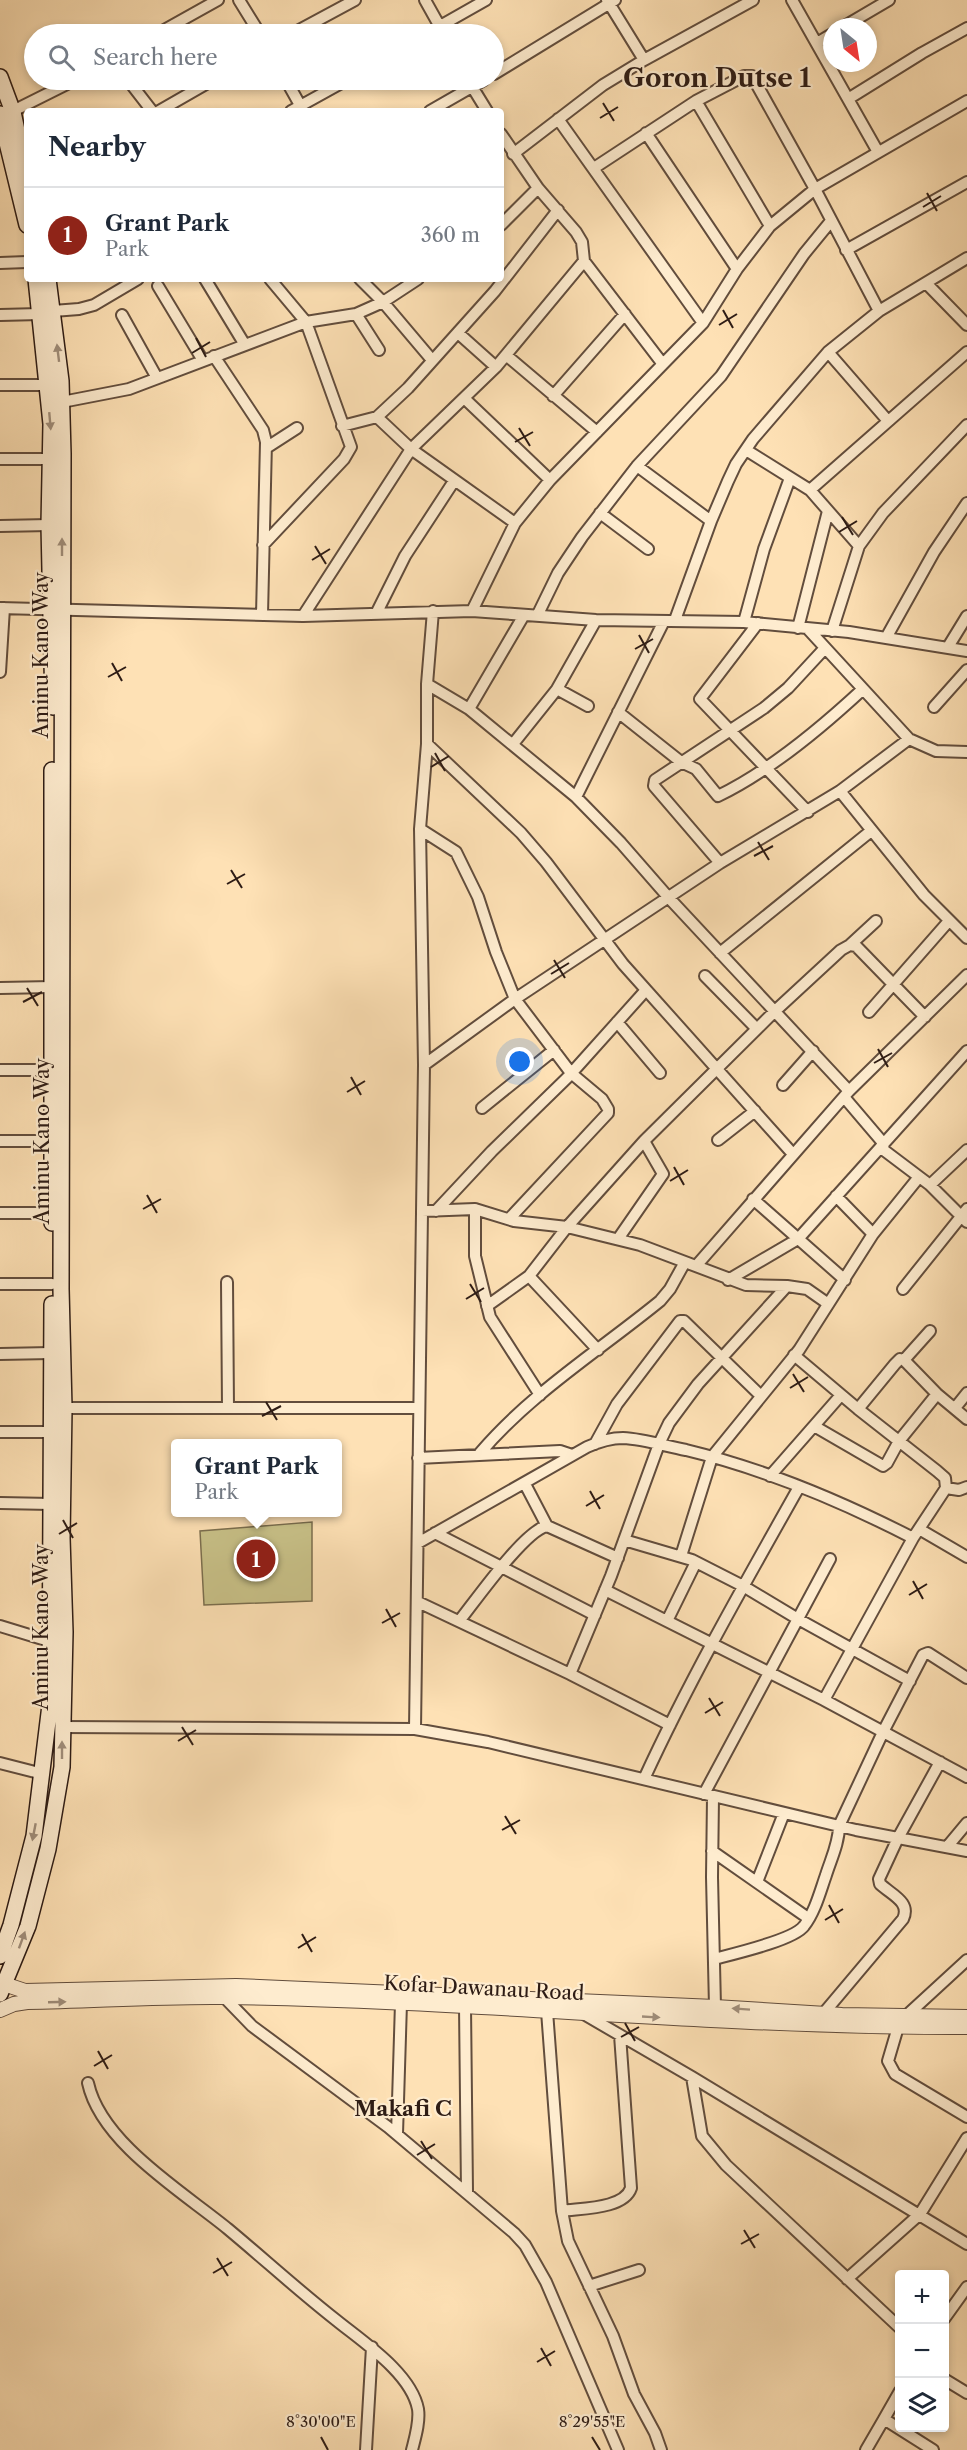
<!DOCTYPE html>
<html lang="en">
<head>
<meta charset="utf-8">
<style>
  :root { --surface:#fff; --page:#f6f6f7; --text:#1f2937; --muted:#747a83; --line:#e0e1e3; --accent:#8f2418 }
  body { margin:0; font-family:"Libre Caslon Text",serif; background:var(--page); color:var(--text) }
  .controls { position:absolute; right:18px; bottom:18px; display:grid; overflow:hidden; border-radius:6px; box-shadow:0 3px 9px #0003 }
  .controls button { width:54px; height:54px; display:grid; place-items:center; padding:0; border:0; border-bottom:2px solid var(--line); background:var(--surface); color:var(--text); font:30px sans-serif }
  .compass { position:absolute; left:823px; top:18px; width:54px; height:54px; border-radius:50%; background:var(--surface); box-shadow:0 3px 9px #0003; rotate:150deg }
  .you { position:absolute; left:520px; top:1062px; width:21px; height:21px; margin:-15px; border:4px solid #fff; border-radius:50%; background:#1a73e8; box-shadow:0 0 0 9px #1a73e833 }
  .badge { display:grid; place-items:center; width:39px; height:39px; border-radius:50%; background:var(--accent); color:#fff; font-size:20px; font-weight:700 }
  .pin { position:absolute; translate:-50% -50%; border:3px solid #fff; box-shadow:0 2px 6px #0006 }
  .popup { position:absolute; left:171px; top:1439px; width:171px; height:78px; box-sizing:border-box; display:grid; place-content:center; border-radius:6px; background:var(--surface); filter:drop-shadow(0 2px 4px #0005); font-size:20px; white-space:nowrap; color:var(--muted) }
  .popup b { font-size:22px; color:var(--text) }
  .popup::after { content:''; position:absolute; left:50%; top:100%; margin-left:-12px; border:12px solid transparent; border-top-color:var(--surface) }
  .list { margin:0; padding:0; list-style:none }
  h2 { display:flex; justify-content:space-between; align-items:center; height:78px; margin:0; padding:0 24px; font-size:26px }
  h2 small { font-size:20px; font-weight:400; color:var(--muted) }
  .list li { display:grid; grid-template-columns:39px 1fr auto; gap:18px; align-items:center; box-sizing:border-box; height:96px; padding:0 24px; border-top:2px solid var(--line) }
  .list b { display:block; font-size:22px; white-space:nowrap }
  .list p { margin:0; font-size:20px; white-space:nowrap; color:var(--muted) }
  .list em { font-size:20px; font-style:normal; color:var(--muted) }
  .icon { flex:none; width:33px; height:33px; fill:none; stroke:currentColor; stroke-width:2; stroke-linecap:round; stroke-linejoin:round }
  .map { position:relative; flex:none; width:967px; height:2450px; overflow:hidden }
  .search { position:absolute; background:var(--surface); box-shadow:0 3px 9px #0003; left:24px; top:24px; width:480px; height:66px; display:flex; align-items:center; gap:15px; box-sizing:border-box; padding:0 21px; border-radius:33px; color:var(--muted); font-size:22px }
  .panel { position:absolute; background:var(--surface); box-shadow:0 3px 9px #0003; left:24px; top:108px; width:480px; height:174px; border-radius:6px }
  .map>svg:first-child { display:block }
  .green { fill:#c8c188; stroke:#7b6e4e; stroke-width:1.5 }
  .lines { fill:none; stroke-linecap:round; stroke-linejoin:round }
  .minor-casing { stroke:#624d3d; stroke-width:14 }
  .tertiary-casing { stroke:#624d3d; stroke-width:16 }
  .secondary-casing { stroke:#2e1c15; stroke-width:18 }
  .minor { stroke:#feeccf; stroke-width:10 }
  .tertiary { stroke:#feeccf; stroke-width:14 }
  .secondary { stroke:#feeccf; stroke-width:15 }
  .oneway { fill:#a08e7b }
  .ticks { fill:none; stroke:#2e1c15; stroke-width:2 }
  .labels { text-anchor:middle; dominant-baseline:central; stroke-width:4.5; stroke-linejoin:round; paint-order:stroke }
  .street-label { font-size:20px; fill:#2e1c15; stroke:#feeccf }
  .neighbourhood-label { font-size:21px; font-weight:bold; fill:#2e1c15; stroke:#feeccf }
  .district-label { font-size:26px; font-weight:bold; fill:#2e1c15; stroke:#feeccf }
  .ticks-label { font-size:15px; text-anchor:middle; fill:#2e1c15; stroke:#feeccf; stroke-width:4.5; stroke-linejoin:round; paint-order:stroke }
</style>
</head>
<body>
<div class="map">
<svg width="967" height="2450" viewBox="0 0 967 2450">
  <rect width="100%" height="100%" fill="#fee1b5"/>
  <filter id="stains"><feTurbulence type="fractalNoise" baseFrequency=".00333" numOctaves="4"/><feColorMatrix values="0 0 0 0 .2 0 0 0 0 .09 0 0 0 0 .02 0 0 0 .5 -.17"/></filter>
  <radialGradient id="worn" r=".72"><stop offset=".6" stop-color="#630" stop-opacity="0"/><stop offset="1" stop-color="#630" stop-opacity=".3"/></radialGradient>
  <path class="green" d="M312 1522V1601L204 1605 200 1531Z"/>
  <g class="lines">
    <g class="minor-casing">
      <path id="minor" d="M239 0 260 34
        M425 0 444 34
        M607 0 644 60
        M792 0 878 152
        M843 27 889 0
        M157 34 218 0
        M292 34 355 0
        M426 34 486 0
        M817 43 832 34
        M494 74 615 0
        M128 80 152 111
        M286 80 300 105
        M468 80 487 111
        M848 99 922 53 967 28
        M696 101 770 226
        M159 111 213 80
        M291 111 347 80
        M430 111 484 80
        M7 114 75 80
        M558 119 703 323
        M646 133 737 269
        M501 134 538 188 501 225
        M513 154 603 85 644 60 753 0
        M594 168 696 101 744 76H752L815 189 879 311
        M538 188 576 232 582 242 584 261 662 363
        M846 250 967 182
        M0 263 27 262
        M205 279 245 345
        M360 279 383 302 432 360
        M926 283 967 325
        M158 286 202 359
        M53 311 79 309 94 305 138 279
        M356 314 379 350
        M0 315 40 314
        M122 315 157 378
        M458 333 496 367
        M828 352 888 421
        M506 355 597 432
        M214 356 263 430 266 442 262 615
        M0 385H46
        M553 396 625 314
        M464 398 550 480
        M62 402 129 389 306 322 356 314 383 302 418 279
        M377 417 411 449 515 523
        M342 426 377 417 408 388 495 291 558 210
        M266 448 297 428
        M746 450 810 490 859 546
        M0 459H52
        M637 466 711 521
        M810 490 967 352
        M600 513 648 549
        M0 526 49 525
        M263 545 344 459 351 447 306 322 270 279
        M0 608 303 616 472 611 596 620 744 622 849 632 967 651
        M472 611 515 523 550 480 703 323 737 269 770 226 815 189 967 101
        M376 614 405 556 454 481
        M538 614 558 573 582 537 637 466 721 376 804 254 831 221
        M303 616 411 449 496 367 584 261
        M675 620 711 521 728 481 736 464 753 439 828 352 879 311 967 258
        M744 622 764 549 790 478
        M758 623 700 699 808 812
        M798 628 828 511
        M808 629 909 739 936 751 967 752
        M832 631 859 546 883 513 967 425
        M886 638 934 552 967 503
        M948 647 967 616
        M0 672 4 608
        M427 684 469 709 576 797 621 843 669 898 849 1091
        M557 689 588 706
        M934 707 967 670
        M469 709 524 615
        M618 712 681 762 696 769 718 796C770 771 821 728 863 689
        M427 744 521 833 546 862 623 964 792 1153
        M513 744 557 689 596 620
        M840 791 924 895 967 938
        M576 797 664 621
        M420 829 456 852 478 897 496 952 515 999 571 1073 602 1099 608 1109V1113L509 1219
        M720 863 654 786 655 780 764 708 788 688 825 648
        M850 945 876 921
        M720 953 871 831
        M705 976 757 1029
        M0 988 52 987
        M869 1012 948 922
        M617 1022 660 1073
        M424 1065 515 999 720 863 840 791 909 739
        M0 1070H52
        M783 1085 813 1051
        M844 1097 884 1144
        M482 1108 554 1050
        M718 1140 755 1111
        M0 1141H52
        M881 1148 930 1185 967 1222
        M930 1185 967 1150
        M753 1199 845 1280
        M475 1209V1256L490 1317 540 1395
        M422 1211 475 1209 514 1221 567 1227 640 1245 746 1285 787 1286 807 1289 827 1303
        M436 1211 492 1151 568 1077 646 990
        M0 1213H52
        M873 1234 919 1177
        M618 1239 663 1174 644 1141
        M696 1266 849 1091 967 975
        M529 1276 598 1350
        M728 1280 798 1239 967 1051
        M227 1282 228 1408
        M0 1284H52
        M903 1289 967 1209
        M487 1306 529 1276 567 1227 644 1141 775 1011 841 950 850 945 856 946 925 1017
        M0 1354 51 1353
        M794 1355 858 1409 937 1471 945 1478 946 1488 913 1538 824 1700
        M904 1360 930 1331
        M58 1408H418
        M955 1408 967 1393
        M858 1409 895 1364 900 1359 904 1360 937 1394 967 1419
        M814 1426 883 1466 887 1463 899 1441 937 1394
        M0 1432H52
        M595 1444 617 1404 680 1321H684L761 1396
        M480 1453C531 1393 600 1350 660 1301L670 1289 685 1262
        M418 1458 560 1451 572 1455
        M770 1476 841 1395
        M525 1484 547 1526
        M946 1488 959 1490 967 1487
        M0 1503 51 1504
        M919 1529 967 1557
        M435 1533 595 1615
        M624 1540 692 1560 743 1586 798 1619 910 1681
        M418 1543 587 1447C598 1442 610 1438 623 1438 644 1439 665 1446 686 1450 765 1469 841 1501 913 1538
        M681 1556 712 1457 799 1350 873 1234 836 1196
        M605 1590 824 1700 967 1777
        M418 1602 570 1674 670 1725
        M460 1620C476 1600 525 1530 547 1526L618 1558
        M667 1621 696 1562
        M0 1626 49 1641
        M570 1674 611 1576 659 1444 669 1423 698 1384 787 1286
        M62 1727 415 1729 488 1742 856 1830 967 1851
        M415 1729 424 1065 420 829 427 744V684L433 611
        M0 1763 43 1774
        M644 1779C690 1679 745 1583 799 1487
        M704 1794 830 1559
        M713 1797 712 1877 715 2007
        M947 1847 967 1823
        M712 1851 808 1918
        M757 1882 784 1813
        M714 1959C733 1954 794 1940 804 1926 815 1912 820 1892 826 1875 831 1859 839 1843 839 1826L883 1732 923 1655 928 1653 967 1678
        M223 1996 252 2026 388 2127 514 2233 525 2245 546 2282 618 2450
        M465 2006 467 2192
        M547 2011 562 2211 568 2241 613 2336 634 2394 655 2433 661 2450
        M582 2013 692 2077 967 2244
        M823 2014 903 1919C911 1902 892 1895 880 1884L879 1879 898 1838 940 1762
        M906 2016 967 1960
        M898 2027 888 2061 895 2074 967 2117
        M692 2077 702 2136 726 2165 900 2328
        M88 2083C101 2143 183 2192 228 2229 264 2259 299 2291 336 2320 363 2342 411 2373 418 2409 420 2422 415 2438 412 2450
        M397 2134 401 2003
        M562 2211C582 2208 624 2209 631 2188L620 2035
        M847 2279 920 2214 967 2138
        M589 2286 639 2270
        M944 2319 967 2287
        M944 2379 967 2393
        M884 2419 900 2391
        M366 2450 372 2347
        M866 2450 884 2419 933 2450"/>
    </g>
    <g class="tertiary-casing">
      <path id="tertiary" d="M4 1984 25 1991 236 1986 715 2007 842 2015 967 2017
        M0 2010 14 2004 27 2002C93 2001 159 1996 225 1997 473 2000 719 2028 967 2027"/>
    </g>
    <g class="secondary-casing">
      <path id="secondary" d="M0 77 13 112 27 176
        M0 114 27 225
        M36 279 51 424 49 525 53 707
        M52 770V1223
        M0 1956 11 1925 34 1836 50 1705 52 1304
        M0 1994 28 1926 48 1849 62 1767 65 1632 62 1538 64 1408 61 1289 63 454 61 381 48 279"/>
    </g>
    <use href="#minor" class="minor"/>
    <use href="#tertiary" class="tertiary"/>
    <use href="#secondary" class="secondary"/>
  </g>
  <defs><path id="oneway-solid" d="M-6-.8H1V-3.2L6.5 0L1 3.2V.8H-6Z" transform="scale(1.5)"/></defs>
  <g class="oneway">
    <use href="#oneway-solid" transform="translate(58 353) rotate(-97)"/>
    <use href="#oneway-solid" transform="translate(50 421) rotate(85)"/>
    <use href="#oneway-solid" transform="translate(62 547) rotate(-90)"/>
    <use href="#oneway-solid" transform="translate(62 1750) rotate(-90)"/>
    <use href="#oneway-solid" transform="translate(34 1832) rotate(101)"/>
    <use href="#oneway-solid" transform="translate(22 1940) rotate(-70)"/>
    <use href="#oneway-solid" transform="translate(57 2002) rotate(-2)"/>
    <use href="#oneway-solid" transform="translate(741 2009) rotate(-176)"/>
    <use href="#oneway-solid" transform="translate(651 2017) rotate(3)"/>
  </g>
  <path class="ticks" d="M603 103 614 121M600 118 618 107M927 193 937 211M923 207 941 196M723 310 733 328M719 325 737 314M196 338 206 357M192 353 210 342M519 428 530 446M515 442 533 432M842 517 853 535M839 532 857 521M315 546 326 564M312 560 330 549M639 635 649 653M635 649 653 639M112 663 122 681M108 677 126 667M435 753 445 771M431 767 449 756M758 842 769 860M754 856 773 846M231 870 242 888M227 884 245 874M554 960 565 978M551 974 569 963M27 988 38 1006M23 1002 42 992M878 1049 888 1067M874 1063 892 1053M351 1077 361 1095M347 1092 365 1081M674 1167 684 1185M670 1181 688 1170M147 1195 157 1213M143 1209 161 1199M470 1284 481 1302M466 1299 484 1288M793 1374 804 1392M790 1388 808 1377M266 1402 277 1420M262 1416 281 1406M590 1491 600 1509M586 1506 604 1495M63 1520 73 1538M59 1534 77 1523M913 1581 923 1599M909 1595 927 1584M386 1609 396 1627M382 1623 400 1613M709 1698 720 1716M705 1713 723 1702M182 1727 193 1745M178 1741 196 1730M505 1816 516 1834M502 1830 520 1820M829 1905 839 1923M825 1920 843 1909M302 1934 312 1952M298 1948 316 1937M625 2023 635 2041M621 2037 639 2027M98 2051 108 2069M94 2066 112 2055M421 2141 432 2159M417 2155 435 2144M744 2230 755 2248M741 2244 759 2234M217 2258 228 2276M213 2273 232 2262M541 2348 551 2366M537 2362 555 2351M321 2437 328 2450M592 2437 600 2450"/>
  <g class="labels">
    <g class="street-label">
      <text transform="translate(41 655) rotate(-90)">Aminu Kano Way</text>
      <text transform="translate(42 1141) rotate(-90)">Aminu Kano Way</text>
      <text transform="translate(41 1627) rotate(-90)">Aminu Kano Way</text>
      <text transform="translate(484 1988) rotate(3)">Kofar Dawanau Road</text>
    </g>
    <g class="neighbourhood-label">
      <text x="403" y="2108">Makafi C</text>
    </g>
    <g class="district-label">
      <text x="717" y="78">Goron Dutse 1</text>
    </g>
  </g>
  <g class="ticks-label">
    <text x="321" y="2427">8°30'00"E</text>
    <text x="592" y="2427">8°29'55"E</text>
  </g>
  <rect width="100%" height="100%" filter="url(#stains)"/>
  <rect width="100%" height="100%" fill="url(#worn)"/>
</svg>
<div class="controls">
<button>+</button>
<button>−</button>
<button><svg class="icon" aria-label="layers" viewBox="0 0 24 24"><path d="M12 4l9 5-9 5-9-5zM3 14l9 5 9-5"/></svg></button>
</div>
<svg class="compass" viewBox="-18 -18 36 36"><path d="M0-13l5 13h-10z" fill="#e53935"/><path d="M0 13l5-13h-10z" fill="#747a83"/></svg>
<div class="you"></div>
<div class="pin badge" style="left:256px;top:1559px">1</div>
<div class="popup"><b>Grant Park</b>Park</div>
<div class="search"><svg class="icon" aria-label="search" viewBox="0 0 24 24"><circle cx="10" cy="10" r="6"/><path d="M15 15l6 6"/></svg>Search here</div>
<section class="panel">
<h2>Nearby<small></small></h2>
<ul class="list">
<li><span class="badge">1</span><div><b>Grant Park</b><p>Park</p></div><em>360 m</em></li>
</ul>
</section>
</div>
</body>
</html>
